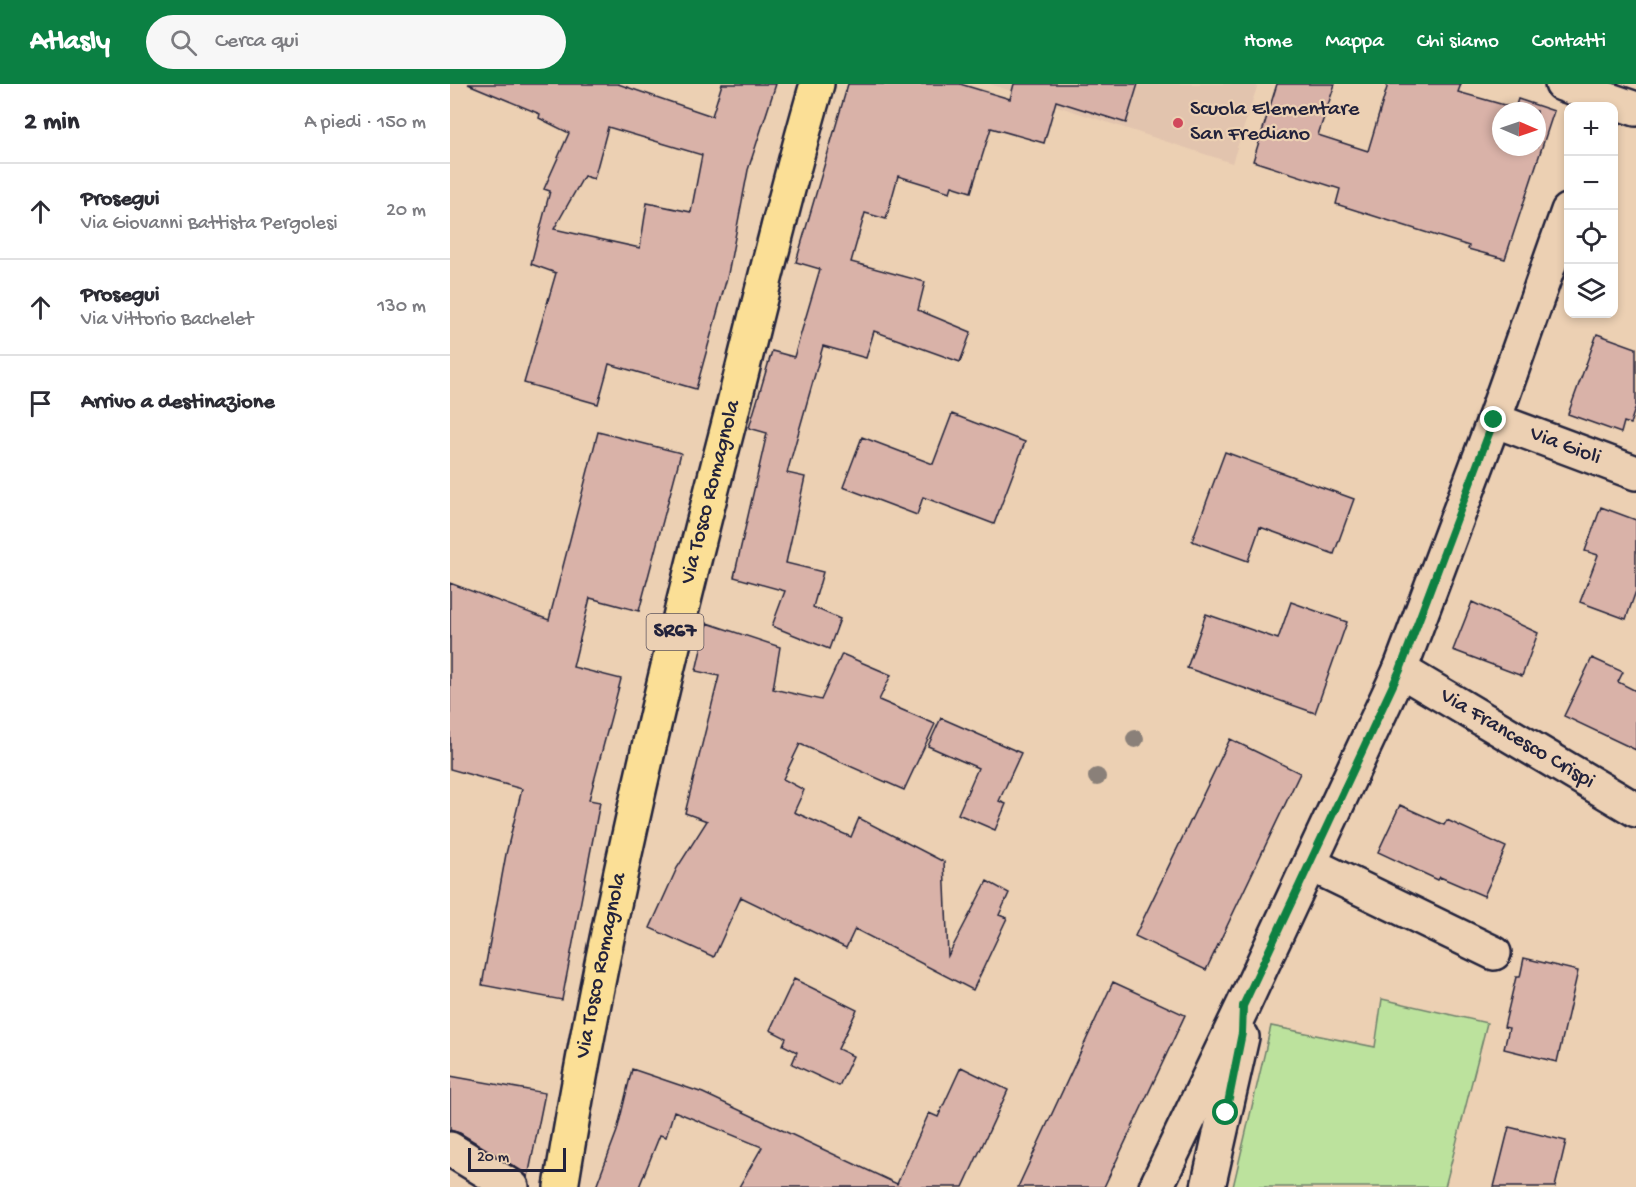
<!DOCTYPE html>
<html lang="it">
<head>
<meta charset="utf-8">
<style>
  :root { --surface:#fff; --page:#f7f7f7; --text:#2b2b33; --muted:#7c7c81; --line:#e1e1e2; --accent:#0b8043 }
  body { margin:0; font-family:"Gochi Hand",sans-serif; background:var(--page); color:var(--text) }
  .controls { position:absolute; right:18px; top:18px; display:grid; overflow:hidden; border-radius:12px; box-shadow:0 3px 9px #0003 }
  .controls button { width:54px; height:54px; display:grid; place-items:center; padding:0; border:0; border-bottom:2px solid var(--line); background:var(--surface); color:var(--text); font:30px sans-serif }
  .compass { position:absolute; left:1042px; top:18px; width:54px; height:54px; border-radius:50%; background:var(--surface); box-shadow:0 3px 9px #0003; rotate:92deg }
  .scale { position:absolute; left:18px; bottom:15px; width:98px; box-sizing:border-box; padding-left:6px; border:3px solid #22223b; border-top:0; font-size:16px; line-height:21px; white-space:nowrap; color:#22223b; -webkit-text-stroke:4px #ecd0b3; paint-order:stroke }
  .stop { position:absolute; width:18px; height:18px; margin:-14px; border:4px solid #0b8043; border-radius:50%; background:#fff }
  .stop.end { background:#0b8043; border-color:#fff; box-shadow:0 2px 6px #0008 }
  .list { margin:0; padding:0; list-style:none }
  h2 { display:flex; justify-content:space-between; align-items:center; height:78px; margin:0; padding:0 24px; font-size:26px }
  h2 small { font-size:20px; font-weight:400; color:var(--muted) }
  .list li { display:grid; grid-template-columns:39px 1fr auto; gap:18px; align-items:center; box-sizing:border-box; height:96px; padding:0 24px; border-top:2px solid var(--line) }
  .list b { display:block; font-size:22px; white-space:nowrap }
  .list p { margin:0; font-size:20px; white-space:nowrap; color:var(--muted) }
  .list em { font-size:20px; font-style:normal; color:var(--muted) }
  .icon { flex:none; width:33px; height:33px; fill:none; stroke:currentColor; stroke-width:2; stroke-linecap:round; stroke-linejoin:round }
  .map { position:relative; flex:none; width:1186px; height:1103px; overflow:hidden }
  header { display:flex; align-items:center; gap:36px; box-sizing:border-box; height:84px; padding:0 30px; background:var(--accent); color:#fff }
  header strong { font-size:28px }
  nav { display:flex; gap:33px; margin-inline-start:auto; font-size:21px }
  .search { width:420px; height:54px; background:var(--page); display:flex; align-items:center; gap:15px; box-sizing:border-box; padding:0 21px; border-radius:33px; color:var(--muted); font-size:22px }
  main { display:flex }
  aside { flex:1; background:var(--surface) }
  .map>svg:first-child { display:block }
  .built { fill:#e2c4ae }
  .green { fill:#bce29d; stroke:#6f826c; stroke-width:1.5 }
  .building { fill:#d9b2a8; stroke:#22223b; stroke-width:1.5; fill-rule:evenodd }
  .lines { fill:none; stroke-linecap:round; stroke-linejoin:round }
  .minor-casing { stroke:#22223b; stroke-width:38 }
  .major-casing { stroke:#22223b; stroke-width:38 }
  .minor { stroke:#ecd0b3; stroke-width:33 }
  .major { stroke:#fbdf96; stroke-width:33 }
  .tree { fill:#8a8079 }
  .route { stroke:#0b8043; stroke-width:8 }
  .poi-dot { fill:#d1495b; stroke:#ecd0b3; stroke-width:2 }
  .labels { text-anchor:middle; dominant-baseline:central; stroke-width:4.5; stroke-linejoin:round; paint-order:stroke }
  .shield { fill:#ecd0b3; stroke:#5f565f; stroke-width:1.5 }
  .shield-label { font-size:21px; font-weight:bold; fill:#22223b }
  .poi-label { font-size:22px; fill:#22223b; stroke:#ecd0b3; text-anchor:start }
  .street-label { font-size:22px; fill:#22223b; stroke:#ecd0b3 }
</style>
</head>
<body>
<header>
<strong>Atlasly</strong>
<div class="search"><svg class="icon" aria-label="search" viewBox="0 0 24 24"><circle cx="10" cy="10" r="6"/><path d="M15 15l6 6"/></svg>Cerca qui</div>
<nav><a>Home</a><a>Mappa</a><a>Chi siamo</a><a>Contatti</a></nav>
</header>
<main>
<aside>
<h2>2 min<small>A piedi · 150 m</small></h2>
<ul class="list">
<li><svg class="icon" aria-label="ahead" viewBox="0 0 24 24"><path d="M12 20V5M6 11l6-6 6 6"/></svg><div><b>Prosegui</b><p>Via Giovanni Battista Pergolesi</p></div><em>20 m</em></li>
<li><svg class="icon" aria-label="ahead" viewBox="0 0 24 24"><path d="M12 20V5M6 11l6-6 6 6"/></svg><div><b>Prosegui</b><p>Via Vittorio Bachelet</p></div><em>130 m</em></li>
<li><svg class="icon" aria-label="arrive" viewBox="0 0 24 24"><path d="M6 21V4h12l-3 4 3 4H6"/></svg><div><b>Arrivo a destinazione</b></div></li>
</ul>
</aside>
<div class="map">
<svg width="1186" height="1103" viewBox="0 0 1186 1103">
  <rect width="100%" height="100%" fill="#ecd0b3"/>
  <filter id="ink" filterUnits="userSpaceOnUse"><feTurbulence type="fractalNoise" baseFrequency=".0167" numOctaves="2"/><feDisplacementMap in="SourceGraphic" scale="12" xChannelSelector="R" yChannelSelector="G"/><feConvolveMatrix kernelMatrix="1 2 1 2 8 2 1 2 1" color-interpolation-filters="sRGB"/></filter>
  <g filter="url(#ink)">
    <path class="built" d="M540 0H808L782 79Z"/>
    <path class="green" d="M932 915 1037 939 995 1103H783L821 942 925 963Z"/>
    <path class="building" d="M18 0H168L262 32 272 0H326L298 86 278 190 246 305 159 280 148 320 74 299 106 189 81 180 100 107 94 105 119 49 89 34 90 30ZM158 43 252 71 241 128 197 119 190 164 104 145 134 92 144 95Z
      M398 0H510L560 15 564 0H688L676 39 606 17 594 59 541 44 521 108 502 102 500 108 448 92 436 135 415 129 401 178 475 198 468 226 521 248 510 278 424 247 416 274 373 262 337 389 355 393 336 479 373 488 363 523 390 535 379 565 322 542 335 507 284 493 317 349 299 344 322 267 344 273 370 185 346 178Z
      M827 0H885L868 51 918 67 938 0H1011L1008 8 1065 24 1068 15 1104 27 1055 175 1018 165 1019 162 886 120 890 105 803 77ZM1051 27H1087V63H1051Z
      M1147 250 1186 264V322L1180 340 1174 338 1171 349 1118 330Z
      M502 330 575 358 544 440 473 413 467 431 393 403 412 353 483 380Z
      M148 348 231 369 189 527 140 514 123 583 171 595 139 716 150 718 112 916 32 901 56 770 72 705 0 685V499L99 536Z
      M775 368 904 415 884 470 810 443 798 477 742 457Z
      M1151 423 1186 436V507L1176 535 1130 518 1148 471 1135 467Z
      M841 518 897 538 865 629 737 584 756 530 828 555Z
      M1022 518 1088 549 1072 592 1003 566Z
      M257 539 330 563 323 605 371 616 392 570 441 591 429 616 485 640 454 706 350 660 333 695 354 706 344 728 401 753 409 734 494 778 498 872 537 797 559 809 549 831 557 834 523 906 405 845 396 864 291 813 264 873 200 844 227 784 257 737 235 729 269 592 246 587Z
      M1142 574 1173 588 1168 598 1186 607V666L1114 632Z
      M491 634 571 669 549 717 556 720 545 746 508 730 528 684 478 662Z
      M780 655 850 689 756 886 685 852Z
      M950 721 994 741 997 736 1056 763 1034 812 990 793 988 796 928 768Z
      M1074 874 1128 887 1107 978 1054 965 1059 944 1054 943 1066 893H1070Z
      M344 895 407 926 388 965 403 972 389 1002 342 980 347 968 333 961 336 954 320 946Z
      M663 898 735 931 654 1103H568Z
      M511 983 558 1006 513 1103H289L312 1063 224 1027 216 1053 210 1051 189 1103H146L167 1047 182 985 253 1009 447 1100 479 1029 488 1033Z
      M0 992 95 1009 78 1093 72 1087 10 1049 0 1046Z
      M1059 1043 1116 1057 1105 1103H1044Z"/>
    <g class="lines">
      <g class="minor-casing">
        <g id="minor">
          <path d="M1112 0 1186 25"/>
          <path id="s1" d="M1044 336 1186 389"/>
          <path id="s2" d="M950 586 1186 726"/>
          <path d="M860 780 1044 869"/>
          <path d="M0 1065 62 1103"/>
          <path d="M706 1103 793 922 950 586 1044 336 1118 127"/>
          <path d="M758 1103 792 953"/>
        </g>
      </g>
      <g class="major-casing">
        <g id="major">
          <path id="s3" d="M111 1103C153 843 215 586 281 331 309 220 335 109 367 0"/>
        </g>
      </g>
      <use href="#minor" class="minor"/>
      <use href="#major" class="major"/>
    </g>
    <g class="tree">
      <circle cx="685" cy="655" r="9"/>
      <circle cx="647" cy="693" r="9"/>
    </g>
  </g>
  <g class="lines" filter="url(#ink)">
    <path class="route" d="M776 1029 792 949 793 922 950 586 1044 336"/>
  </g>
  <circle class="poi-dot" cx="728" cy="39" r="6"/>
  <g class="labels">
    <rect class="shield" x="196.5" y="530" width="57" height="36" rx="4.5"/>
    <g class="shield-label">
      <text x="225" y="548">SR67</text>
    </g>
    <g class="poi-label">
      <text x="740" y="26">Scuola Elementare<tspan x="740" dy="25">San Frediano</tspan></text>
    </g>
    <g class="street-label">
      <text stroke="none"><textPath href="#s1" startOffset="76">Via Gioli</textPath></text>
      <text stroke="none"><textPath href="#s3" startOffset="711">Via Tosco Romagnola</textPath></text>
      <text stroke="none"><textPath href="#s2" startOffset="136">Via Francesco Crispi</textPath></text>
      <text stroke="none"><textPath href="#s3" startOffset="225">Via Tosco Romagnola</textPath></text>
    </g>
  </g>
</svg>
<div class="controls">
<button>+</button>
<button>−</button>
<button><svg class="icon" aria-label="locate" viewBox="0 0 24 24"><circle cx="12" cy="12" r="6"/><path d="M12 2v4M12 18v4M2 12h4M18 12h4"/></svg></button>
<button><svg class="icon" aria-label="layers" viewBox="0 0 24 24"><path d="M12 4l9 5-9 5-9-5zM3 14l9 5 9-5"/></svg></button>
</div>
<svg class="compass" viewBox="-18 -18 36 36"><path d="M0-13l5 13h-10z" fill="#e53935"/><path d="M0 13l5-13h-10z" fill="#7c7c81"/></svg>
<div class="scale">20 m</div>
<div class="stop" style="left:776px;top:1029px"></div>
<div class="stop end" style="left:1044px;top:336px"></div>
</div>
</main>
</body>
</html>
